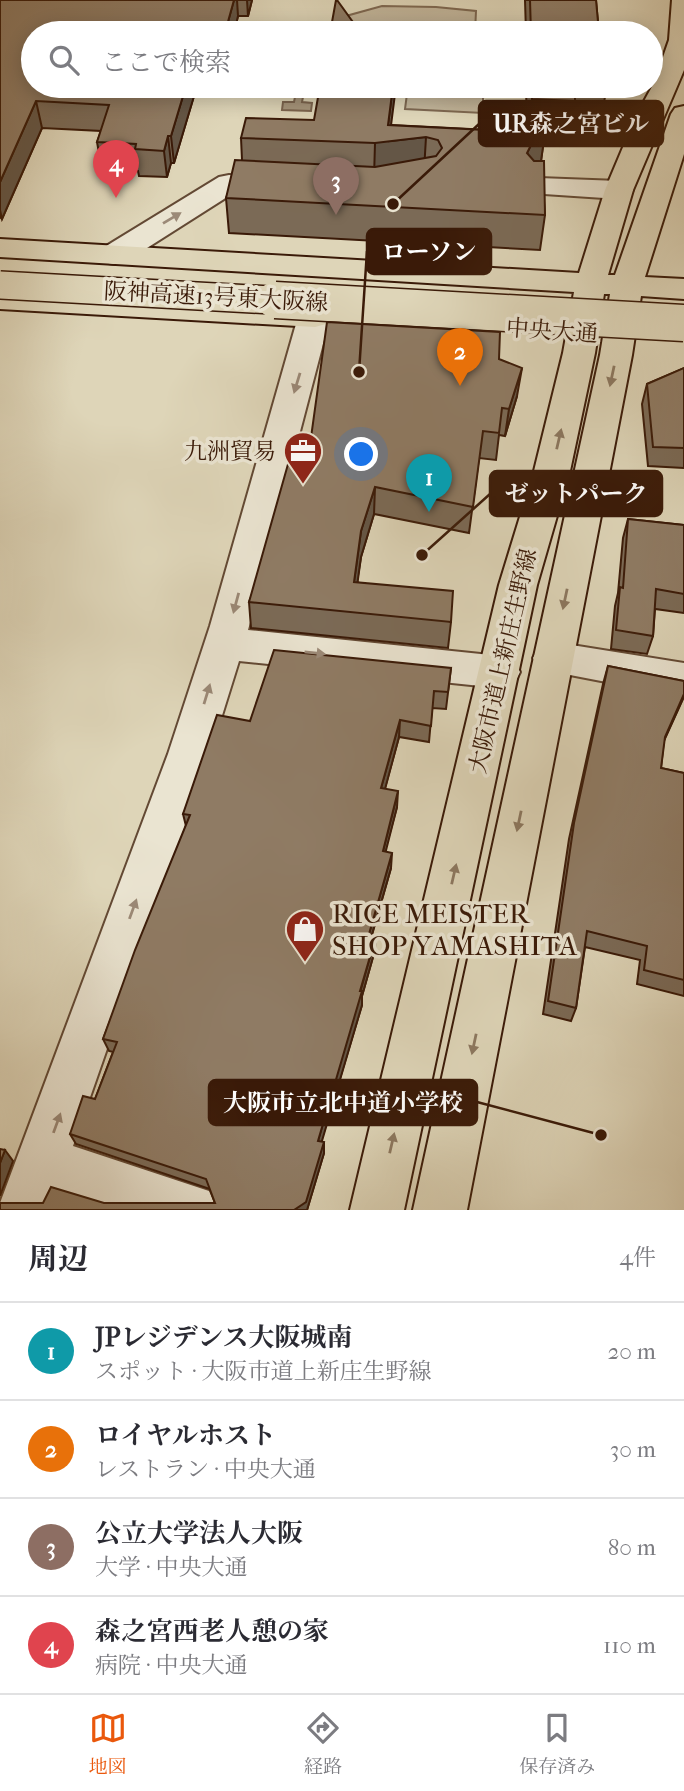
<!DOCTYPE html>
<html lang="ja">
<head>
<meta charset="utf-8">
<style>
  :root { --surface:#fff; --page:#f2f2f3; --text:#2b2b33; --muted:#7c7c81; --line:#e1e1e2; --accent:#ea580c }
  body { margin:0; font-family:"IM FELL French Canon","Noto Serif JP",serif; background:var(--page); color:var(--text) }
  .you { position:absolute; left:362px; top:455px; width:24px; height:24px; margin:-18px; border:5px solid #fff; border-radius:50%; background:#1a73e8; box-shadow:0 0 0 10px #1a73e833 }
  .badge { display:grid; place-items:center; width:46px; height:46px; border-radius:50%; background:var(--accent); color:#fff; font-size:23px; font-weight:700 }
  .pin { position:absolute; translate:-50% -58px; filter:drop-shadow(0 2px 4px #0008) }
  .pin::after { content:''; position:absolute; top:37px; width:24px; height:21px; background:inherit; clip-path:polygon(0 0,100% 0,50% 100%) }
  .list { margin:0; padding:0; list-style:none }
  h2 { display:flex; justify-content:space-between; align-items:center; height:91px; margin:0; padding:0 28px; font-size:30px }
  h2 small { font-size:23px; font-weight:400; color:var(--muted) }
  .list li { display:grid; grid-template-columns:46px 1fr auto; gap:21px; align-items:center; box-sizing:border-box; height:98px; padding:0 28px; border-top:2px solid var(--line) }
  .list b { display:block; font-size:26px; white-space:nowrap }
  .list p { margin:0; font-size:23px; white-space:nowrap; color:var(--muted) }
  .list em { font-size:23px; font-style:normal; color:var(--muted) }
  .icon { flex:none; width:38px; height:38px; fill:none; stroke:currentColor; stroke-width:2; stroke-linecap:round; stroke-linejoin:round }
  .map { position:relative; flex:none; width:684px; height:1210px; overflow:hidden }
  .search { position:absolute; background:var(--surface); box-shadow:0 4px 18px #0003; left:21px; right:21px; top:21px; height:77px; display:flex; align-items:center; gap:18px; box-sizing:border-box; padding:0 24px; border-radius:38px; color:var(--muted); font-size:26px }
  .sheet { height:483px; background:var(--surface) }
  nav { display:flex; justify-content:space-around; align-items:center; box-sizing:border-box; height:98px; border-top:2px solid var(--line); background:var(--surface); font-size:19px; color:var(--muted) }
  nav a { display:grid; justify-items:center; gap:4px }
  nav .on { color:var(--accent) }
  .map>svg:first-child { display:block }
  .green { fill:#c2b59a; stroke:#7e6851; stroke-width:2 }
  .water { fill:#a6957c; stroke:#7b644e; stroke-width:2 }
  .lines { fill:none; stroke-linecap:round; stroke-linejoin:round }
  .minor-casing { stroke:#634934; stroke-width:4 }
  .major-casing { stroke:#3a1a08; stroke-width:4 }
  .minor { fill:#eae4d1; fill-rule:evenodd }
  .major { fill:#ded5b8; fill-rule:evenodd }
  .highway-bridge-far1-casing { stroke:#3a1a08; stroke-width:30; stroke-linecap:butt }
  .highway-bridge-casing { stroke:#3a1a08; stroke-width:39; stroke-linecap:butt }
  .highway-bridge-far1 { stroke:#ded5b8; stroke-width:27 }
  .highway-bridge { stroke:#ded5b8; stroke-width:36 }
  .wall { fill:#7b6a56; stroke:#3a1a08; stroke-width:2 }
  .shaded-wall { fill:#645646; stroke:#3a1a08; stroke-width:2 }
  .building { fill:#8f7b64; stroke:#3a1a08; stroke-width:2 }
  .oneway { fill:#9b8977 }
  .oneway2 { fill:#8c7860 }
  .labels { text-anchor:middle; dominant-baseline:central; stroke-width:7; stroke-linejoin:round; paint-order:stroke }
  .street-label { font-size:23px; fill:#3a1a08; stroke:#eae4d1 }
  .poi-label { font-size:23px; fill:#3a1a08; stroke:#eae4d1; text-anchor:end }
  .near-poi-label { font-size:28px; fill:#3a1a08; stroke:#eae4d1; text-anchor:start }
  .leader { fill:none; stroke:#3a1a08; stroke-width:2.5 }
  .callout-dot { fill:#3a1a08; stroke:#eae4d1; stroke-width:2.5 }
  .callout { fill:#3a1a08; stroke:#3a1a08; stroke-width:2.5 }
  .callout-label { font-size:24px; text-anchor:middle; font-weight:bold; fill:#fff }
</style>
</head>
<body>
<div class="map">
<svg width="684" height="1210" viewBox="0 0 684 1210">
  <rect width="100%" height="100%" fill="#ded5b8"/>
  <filter id="stains"><feTurbulence type="fractalNoise" baseFrequency=".00286" numOctaves="4"/><feColorMatrix values="0 0 0 0 .2 0 0 0 0 .09 0 0 0 0 .02 0 0 0 .5 -.17"/></filter>
  <radialGradient id="worn" r=".72"><stop offset=".6" stop-color="#630" stop-opacity="0"/><stop offset="1" stop-color="#630" stop-opacity=".3"/></radialGradient>
  <path class="green" d="M382 6 436 7 476 11 475 33H330L346 16Z
    M408 86H483V113L405 109Z"/>
  <path class="water" d="M290 86H312L310 97H303L302 102 312 103 311 111 282 110 283 102H294L295 97 289 96Z"/>
  <g class="lines">
    <g class="minor-casing">
      <path id="minor" d="M229 175 290 178 294 184 290 190 280 192H235L125 262 114 264 103 262 99 255 103 248 219 177Z
        M539 178 619 181 629 184 633 190 629 196 619 199 529 193 525 187 529 181Z
        M314 307 325 310 330 317 248 630 500 656 514 660 520 672 514 684 500 688 239 661 210 754 73 1146 209 1191 217 1210H110L57 1193 51 1210H0V1203L168 754 210 626 298 317 303 310Z
        M553 642 684 663V697L539 669 533 658 539 647Z"/>
    </g>
    <g class="major-casing">
      <path id="major" d="M672 0H684V70L633 190 608 275H615L671 114 675 108 684 106V154L645 277 684 279V299L641 296 632 355 467 1210H413L600 355 610 294H604L595 353 570 471 537 585 404 1210H350L499 585 534 471 563 353 574 292 0 257V239L579 273 605 190 637 114 654 83 669 40Z
        M0 289 315 307 326 310 331 317 326 324 315 327 0 309Z"/>
    </g>
    <use href="#minor" class="minor"/>
    <use href="#major" class="major"/>
    <g class="highway-bridge-far1-casing">
      <path id="highway-bridge-far1" d="M0 285 307 302"/>
    </g>
    <g class="highway-bridge-casing">
      <path id="highway-bridge" d="M275 300 684 323"/>
    </g>
    <use href="#highway-bridge-far1" class="highway-bridge-far1"/>
    <use href="#highway-bridge" class="highway-bridge"/>
  </g>
  <path class="wall" d="M0 0H252L248 16H238L234 33H33L197 86 174 163H171L167 177 139 176 138 171 102 169 97 142 101 131 42 128 2 219 0 217Z
    M525 0H596L599 33H526Z
    M526 86H604L605 97 598 135 570 134 569 139 544 138 541 161 545 215 540 250 229 233 226 198 242 160 241 138 391 125 527 132Z
    M499 359 517 396 505 436 499 435 496 460 479 458 469 533 374 514 361 557 357 582 451 622 448 648 251 628 249 602 309 452Z
    M684 368V468L648 466 642 404 647 384Z
    M628 519 684 525V613L655 609 653 636 647 654 611 649 615 606 618 593 623 538Z
    M608 666 684 681V696L664 740 661 768 684 773V996L637 984 640 960 585 947 576 1008 571 1021 543 1014 569 839 603 684Z
    M451 668 446 709 432 708 429 742 399 737 385 788 397 807 385 851 391 868 372 935 375 950 362 996V1005L321 1142 324 1153 307 1210 104 1203H215L210 1189 76 1144 70 1134 95 1099 113 1052 109 1051 103 1039 186 826 183 814 250 721Z"/>
  <path class="shaded-wall" d="M234 0H237L238 16 234 33H226V29Z
    M247 0H252L248 16Z
    M186 86H197L174 163 171 136Z
    M393 86H396L389 141 426 137 424 171 374 178 375 143 388 125Z
    M36 101 42 128 2 219 0 210V182Z
    M168 136 171 163 167 177 164 151Z
    M544 140 539 175 527 153 531 145Z
    M522 368 517 396 505 436 509 409Z
    M375 487 374 514 361 557 354 608V582L361 531Z
    M684 694 683 699 658 754 665 737Z
    M400 720 399 737 381 804V788Z
    M398 791 397 807 382 866 383 851Z
    M392 853 391 868 368 948 369 934Z
    M376 936 375 950 362 996V1005L319 1151 318 1141Z
    M324 1142V1153L307 1210H294Z
    M5 1150 13 1161 0 1196V1163Z"/>
  <path class="building" d="M0 0H234L226 29 204 28 202 33H33V86H186L171 136H168L164 151 135 149 136 144 97 142 109 105 36 101 0 182Z
    M336 0H337L358 29 400 31 399 33H330Z
    M530 0H596L599 33H531Z
    M320 86H393L388 125 544 133V140L531 145 527 153 534 161H544L545 215 226 198 235 160 375 167 436 156 442 148 438 140 426 137 375 143 241 138 246 118 314 120Z
    M532 86H604L605 97 575 96V101L532 99Z
    M327 322 500 332 499 359 522 368 509 409 502 408 499 433 483 431 473 507 375 487 361 531 354 582 453 591 451 622 249 602 292 450 309 452Z
    M684 368V448L653 447 647 384Z
    M628 519 684 525V594L656 589 653 636 616 630 620 587 623 588Z
    M274 650 451 668 448 692 434 691 431 726 400 720 381 788 398 791 383 851 392 853 369 934 376 936 360 991H362L318 1141 324 1142 306 1202 294 1210H0V1203H43L51 1187 104 1203H215L206 1179 70 1134 83 1096 95 1099 117 1042 103 1039 135 950 190 815 183 814 217 715 250 721Z
    M608 666 684 681V694L665 737 661 768 684 773V980L644 970 647 946 587 931 576 1008 548 1001 574 823Z
    M0 1149 5 1150 0 1163Z"/>
  <defs><path id="oneway-solid" d="M-6-.8H1V-3.2L6.5 0L1 3.2V.8H-6Z" transform="scale(1.75)"/></defs>
  <g class="oneway">
    <use href="#oneway-solid" transform="translate(172 218) rotate(-31)"/>
    <use href="#oneway-solid" transform="translate(297 383) rotate(107)"/>
    <use href="#oneway-solid" transform="translate(236 603) rotate(105)"/>
    <use href="#oneway-solid" transform="translate(315 653) rotate(6)"/>
    <use href="#oneway-solid" transform="translate(207 694) rotate(-73)"/>
    <use href="#oneway-solid" transform="translate(133 909) rotate(-70)"/>
    <use href="#oneway-solid" transform="translate(57 1123) rotate(-70)"/>
  </g>
  <g class="oneway2">
    <use href="#oneway-solid" transform="translate(612 376) rotate(102)"/>
    <use href="#oneway-solid" transform="translate(559 439) rotate(-77)"/>
    <use href="#oneway-solid" transform="translate(565 599) rotate(102)"/>
    <use href="#oneway-solid" transform="translate(519 821) rotate(102)"/>
    <use href="#oneway-solid" transform="translate(454 874) rotate(-77)"/>
    <use href="#oneway-solid" transform="translate(474 1044) rotate(102)"/>
    <use href="#oneway-solid" transform="translate(392 1143) rotate(-77)"/>
  </g>
  <defs>
    <g id="office-pin" transform="scale(2.0125)"><path d="M0 17L-7.5 6A9.5 9.5 0 1 1 7.5 6Z" fill="#8f2418" stroke="#eae4d1"/><path d="M-6-3h4V-5.5h4V-3h4V5H-6ZM-1-4.5V-3h2v-1.5ZM-6 0V1H6V0Z" fill="#fff"/></g>
    <g id="shop-pin" transform="scale(2.0125)"><path d="M0 17L-7.5 6A9.5 9.5 0 1 1 7.5 6Z" fill="#8f2418" stroke="#eae4d1"/><path d="M-5-2.5h2.3a2.7 3.5 0 0 1 5.4 0H5L5.5 6h-11ZM-1.5-2.5h3a1.5 2.3 0 0 0-3 0Z" fill="#fff"/></g>
  </defs>
  <g fill-rule="evenodd">
    <use href="#office-pin" x="303" y="451"/>
    <use href="#shop-pin" x="305" y="929"/>
  </g>
  <g class="labels">
    <g class="street-label">
      <text transform="translate(216 297) rotate(3)">阪神高速13号東大阪線</text>
      <text transform="translate(552 331) rotate(4)">中央大通</text>
      <text transform="translate(503 661) rotate(-77)">大阪市道上新庄生野線</text>
    </g>
    <g class="poi-label">
      <text x="276" y="451">九洲貿易</text>
    </g>
    <g class="near-poi-label">
      <text x="332" y="913">RICE MEISTER<tspan x="332" dy="32">SHOP YAMASHITA</tspan></text>
    </g>
  </g>
  <path class="leader" d="M393 204L479 124M359 372L367 251M422 555L490 494M601 1135L477 1102"/>
  <g class="callout-dot">
    <circle cx="393" cy="204" r="7"/>
    <circle cx="359" cy="372" r="7"/>
    <circle cx="422" cy="555" r="7"/>
    <circle cx="601" cy="1135" r="7"/>
  </g>
  <g class="callout">
    <rect x="479" y="101" width="184" height="45" rx="7"/>
    <rect x="367" y="229" width="124" height="45" rx="7"/>
    <rect x="490" y="471" width="172" height="45" rx="7"/>
    <rect x="209" y="1080" width="268" height="45" rx="7"/>
  </g>
  <g class="callout-label">
    <text x="571" y="132">UR森之宮ビル</text>
    <text x="429" y="260">ローソン</text>
    <text x="576" y="502">ゼットパーク</text>
    <text x="343" y="1111">大阪市立北中道小学校</text>
  </g>
  <rect width="100%" height="100%" filter="url(#stains)"/>
  <rect width="100%" height="100%" fill="url(#worn)"/>
</svg>
<div class="you"></div>
<div class="pin badge" style="left:429px;top:512px;background:#0f9aa8">1</div>
<div class="pin badge" style="left:460px;top:386px;background:#e8710a">2</div>
<div class="pin badge" style="left:336px;top:215px;background:#8d6e63">3</div>
<div class="pin badge" style="left:116px;top:198px;background:#e0444e">4</div>
<div class="search"><svg class="icon" aria-label="search" viewBox="0 0 24 24"><circle cx="10" cy="10" r="6"/><path d="M15 15l6 6"/></svg>ここで検索</div>
</div>
<section class="sheet">
<h2>周辺<small>4件</small></h2>
<ul class="list">
<li><span class="badge" style="background:#0f9aa8">1</span><div><b>JPレジデンス大阪城南</b><p>スポット · 大阪市道上新庄生野線</p></div><em>20 m</em></li>
<li><span class="badge" style="background:#e8710a">2</span><div><b>ロイヤルホスト</b><p>レストラン · 中央大通</p></div><em>30 m</em></li>
<li><span class="badge" style="background:#8d6e63">3</span><div><b>公立大学法人大阪</b><p>大学 · 中央大通</p></div><em>80 m</em></li>
<li><span class="badge" style="background:#e0444e">4</span><div><b>森之宮西老人憩の家</b><p>病院 · 中央大通</p></div><em>110 m</em></li>
</ul>
</section>
<nav>
<a class="on"><svg class="icon" aria-label="map" viewBox="0 0 24 24"><path d="M3 6l6-2 6 2 6-2v14l-6 2-6-2-6 2zM9 4v14M15 6v14"/></svg>地図</a>
<a><svg class="icon" aria-label="directions" viewBox="0 0 24 24"><path d="M12 3l9 9-9 9-9-9zM9 14v-3h6M13 9l2 2-2 2"/></svg>経路</a>
<a><svg class="icon" aria-label="saved" viewBox="0 0 24 24"><path d="M7 4h10v16l-5-4-5 4z"/></svg>保存済み</a>
</nav>
</body>
</html>
